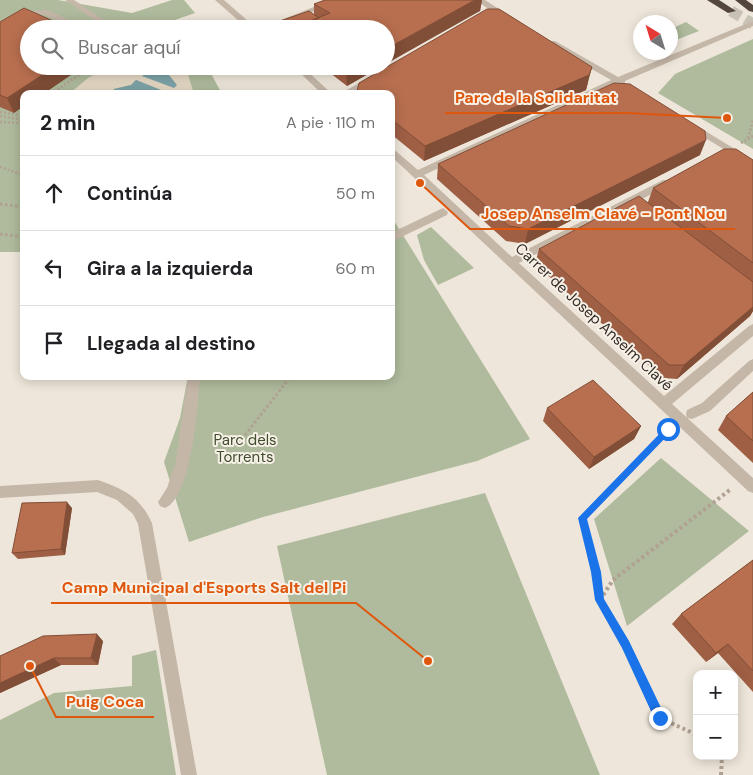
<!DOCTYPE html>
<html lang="es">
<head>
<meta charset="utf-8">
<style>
  :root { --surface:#fff; --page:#f2f2f2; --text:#202124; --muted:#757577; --line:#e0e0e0 }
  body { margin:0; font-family:"DM Sans",sans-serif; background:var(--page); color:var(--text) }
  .controls { position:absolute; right:15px; bottom:15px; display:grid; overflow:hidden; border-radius:10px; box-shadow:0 2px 12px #0003 }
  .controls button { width:45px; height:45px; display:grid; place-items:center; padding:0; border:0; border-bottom:1px solid var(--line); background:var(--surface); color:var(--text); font:25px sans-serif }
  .compass { position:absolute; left:633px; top:15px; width:45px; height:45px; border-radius:50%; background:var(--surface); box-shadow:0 2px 12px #0003; rotate:322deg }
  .stop { position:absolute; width:15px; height:15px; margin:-11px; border:4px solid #1a73e8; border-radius:50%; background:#fff }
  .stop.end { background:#1a73e8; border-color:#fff; box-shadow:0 1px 5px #0008 }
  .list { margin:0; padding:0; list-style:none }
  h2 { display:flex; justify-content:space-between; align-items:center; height:65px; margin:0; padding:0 20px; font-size:21px }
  h2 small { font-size:16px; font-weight:400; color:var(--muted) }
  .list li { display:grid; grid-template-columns:32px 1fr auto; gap:15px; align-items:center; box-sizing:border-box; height:75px; padding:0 20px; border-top:1px solid var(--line) }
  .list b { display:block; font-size:19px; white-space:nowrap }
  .list em { font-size:16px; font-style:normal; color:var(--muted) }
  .icon { flex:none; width:28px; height:28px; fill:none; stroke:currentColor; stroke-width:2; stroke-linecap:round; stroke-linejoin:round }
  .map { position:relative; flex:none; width:753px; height:775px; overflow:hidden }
  .search { position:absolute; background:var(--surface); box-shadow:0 2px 12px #0003; left:20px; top:20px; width:375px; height:55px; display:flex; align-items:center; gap:12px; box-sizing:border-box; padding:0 18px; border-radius:28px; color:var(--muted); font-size:19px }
  .panel { position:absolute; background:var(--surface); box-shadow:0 2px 12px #0003; left:20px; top:90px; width:375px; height:290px; border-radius:10px }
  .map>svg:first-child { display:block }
  .green { fill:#afbb9c }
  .plaza { fill:#e4d8c3 }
  .water { fill:#7da3a8 }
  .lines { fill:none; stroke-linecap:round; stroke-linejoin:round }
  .highway-tunnel { stroke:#c8c1b6; stroke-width:11; stroke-dasharray:11 5.5; stroke-linecap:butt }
  .path-far2 { stroke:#b0a192; stroke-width:2.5; stroke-dasharray:2 2; stroke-linecap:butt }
  .path-far1 { stroke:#b0a192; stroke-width:3; stroke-dasharray:2.5 2.5; stroke-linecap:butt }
  .path { stroke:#b0a192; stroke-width:4; stroke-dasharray:3 3; stroke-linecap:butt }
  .minor { fill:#c5b7a8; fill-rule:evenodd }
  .highway { fill:#52463f; fill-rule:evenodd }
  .wall { fill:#9e5f44 }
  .shaded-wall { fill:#814e37 }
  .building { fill:#b86f4f; stroke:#814e37 }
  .route { fill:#1a73e8 }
  .labels { text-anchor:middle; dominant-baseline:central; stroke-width:4; stroke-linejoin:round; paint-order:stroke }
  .street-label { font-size:15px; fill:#322b27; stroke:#f6f0e6 }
  .park-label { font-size:15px; fill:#404e2e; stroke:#f6f0e6 }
  .leader { fill:none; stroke:#df570d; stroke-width:2 }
  .callout-dot { fill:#df570d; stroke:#f6f0e6; stroke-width:2 }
  .callout-label { font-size:16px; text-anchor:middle; font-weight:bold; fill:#df570d; stroke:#f6f0e6; stroke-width:4; stroke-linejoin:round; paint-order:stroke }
</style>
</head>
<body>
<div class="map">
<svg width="753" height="775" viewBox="0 0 753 775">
  <rect width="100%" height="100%" fill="#eee6da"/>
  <path class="green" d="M0 0H58L132 13 172 0H184L195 13 149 29H29V66H207L222 94H24V252H0Z
    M686 22 699 31 671 42V29Z
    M753 39V149L658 93 675 74Z
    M391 216 530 439 477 461 263 517 189 542 164 462 180 418 188 376H391Z
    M431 227 474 268 438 285 424 260 417 235Z
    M661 458 749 531 627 626 594 519Z
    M485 493 600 775H327L277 546Z
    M156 650 176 775H0V720L54 693 132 686V656Z"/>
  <path class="plaza" d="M110 66H178L187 71 193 91 198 94H171L136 80 131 85 114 89 112 94H69L88 78Z"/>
  <path class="water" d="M165 70 177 85 174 88 142 76 147 72Z
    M136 80 171 94H112L114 89 131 85Z"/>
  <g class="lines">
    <path class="highway-tunnel" d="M731 11 753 24"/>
    <path class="path-far2" d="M51 94 92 66
      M0 112 20 115 24 113
      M0 116 23 120
      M0 122 20 123 23 120
      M748 138 753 120
      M741 143 753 136
      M0 167 24 175"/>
    <path class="path-far1" d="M0 204 24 207
      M0 234 24 237
      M242 439 291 376
      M647 451 668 429"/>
    <path class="path" d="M648 450 582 518 596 572 600 600 626 645 660 718 697 735
      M600 600 613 580 731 489
      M721 775 722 756"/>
    <path class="minor" d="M65 0H74L118 29H108Z
      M215 0H224L257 29H248Z
      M331 0H342L271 29H259Z
      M475 0H485L511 17 504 19Z
      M46 10 80 24 81 29C68 29 57 18 43 15 37 14 33 17 28 13L32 11Z
      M753 21V26L625 81V85L617 84 424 175 512 257 663 180H671V184L519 263 664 396 749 326 753 324V336L672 404 753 478V493L748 491 391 156V147L418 170 611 80 549 45V41H555L618 77Z
      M293 66H302L332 94H322Z
      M373 75 376 76V80L351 94H340Z
      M692 123 753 160V167L689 128 687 126Z
      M443 208 448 212 447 215 391 242V233Z
      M753 359V371L710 411 692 419 687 418 686 414 687 410 702 403 749 361Z
      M188 376H200C198 402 192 498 165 508L160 506 158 502 167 488 176 461Z
      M98 480C124 489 140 497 152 523L197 775H181L138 524 133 514 117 500 97 492 0 498V486Z"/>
    <path class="highway" d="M707 0H719L736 11 728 13Z
      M735 0H746L753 5V12L749 11Z"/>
  </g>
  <path class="wall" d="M325 0H482L480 11 386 29H275L274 23 314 15V4Z
    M0 22 29 66H84L43 94H24L14 113 0 107Z
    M321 66H382L347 86Z
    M588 82 586 90 424 161 391 134V94H357V91Z
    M700 155 525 244 506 241 437 179 438 164Z
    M753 160V311L750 316 677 379 663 378 535 264 539 249 648 202 653 188Z
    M753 392V463L718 430 726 416Z
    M547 408 641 426 634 439 589 469 543 421Z
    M72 508 65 555 18 559 12 553Z
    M753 560V692L718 653 706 662 672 624 681 614Z
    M103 641 98 665H61L0 693V656Z"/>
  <path class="shaded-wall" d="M475 0H482L480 11 386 64V49Z
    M56 66H84L43 94H24V106L14 113 7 98Z
    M355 66H382L347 86 346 71Z
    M592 67 586 90 424 161 425 146Z
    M706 140 700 155 525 244 528 229Z
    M753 307V311L750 316 677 379 684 365Z
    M641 426 634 439 589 469 594 457Z
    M67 502 72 508 65 555 61 549Z
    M97 634 103 641 98 665 91 658Z
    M728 644 718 653 706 662 716 653Z
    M54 658 61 665 0 693V683Z"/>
  <path class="building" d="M325 0H475L386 49V29H290L330 13 314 4Z
    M24 8 71 29H29V66H56L7 98 0 95V22Z
    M487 9H499L592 67 589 75 425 146 391 119V94H360L357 91 359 83Z
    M309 11 319 18 290 29H282L274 23Z
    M340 66H355L346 71Z
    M614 83 630 84 705 131 706 140 528 229 509 226 438 164Z
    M724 149H736L753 160V263L653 188Z
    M639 196 753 282V307L684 365H669L539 249Z
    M593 380 641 426 594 457 547 408Z
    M753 392V441L726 416Z
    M67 502 61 549 12 553 22 503Z
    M753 560V671L728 644 716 653 681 614Z
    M97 634 91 658H54L0 683V656L43 636Z"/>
  <path class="route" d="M668 425 671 426V432L587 519 601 572 604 599 629 641 664 714V722L660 723 656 722 622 648 595 600 591 572 578 518Z"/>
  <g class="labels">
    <g class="street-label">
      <text transform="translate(594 317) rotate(43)">Carrer de Josep Anselm Clavé</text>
    </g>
    <g class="park-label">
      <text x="245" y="440">Parc dels<tspan x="245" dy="17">Torrents</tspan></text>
    </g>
  </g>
  <path class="leader" d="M727 118L627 113H445M420 183L470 229H735M428 661L356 603H51M30 666L56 717H154"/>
  <g class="callout-dot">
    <circle cx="727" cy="118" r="5"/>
    <circle cx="420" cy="183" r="5"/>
    <circle cx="428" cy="661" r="5"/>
    <circle cx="30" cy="666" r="5"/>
  </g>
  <g class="callout-label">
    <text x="536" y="103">Parc de la Solidaritat</text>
    <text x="603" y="219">Josep Anselm Clavé - Pont Nou</text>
    <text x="204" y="593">Camp Municipal d'Esports Salt del Pi</text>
    <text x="105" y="707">Puig Coca</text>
  </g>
</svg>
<div class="controls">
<button>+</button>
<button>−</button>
</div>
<svg class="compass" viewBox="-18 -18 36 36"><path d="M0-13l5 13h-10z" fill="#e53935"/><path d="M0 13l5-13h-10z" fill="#757577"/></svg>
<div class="stop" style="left:668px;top:429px"></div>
<div class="stop end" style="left:660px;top:718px"></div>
<div class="search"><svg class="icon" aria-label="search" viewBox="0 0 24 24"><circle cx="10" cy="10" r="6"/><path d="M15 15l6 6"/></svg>Buscar aquí</div>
<section class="panel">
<h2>2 min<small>A pie · 110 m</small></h2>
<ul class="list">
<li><svg class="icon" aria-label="ahead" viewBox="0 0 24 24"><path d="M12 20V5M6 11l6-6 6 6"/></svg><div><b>Continúa</b></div><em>50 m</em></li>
<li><svg class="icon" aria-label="left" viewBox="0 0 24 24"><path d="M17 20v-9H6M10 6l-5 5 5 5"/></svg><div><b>Gira a la izquierda</b></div><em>60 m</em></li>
<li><svg class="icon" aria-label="arrive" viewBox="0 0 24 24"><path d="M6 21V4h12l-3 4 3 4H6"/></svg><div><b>Llegada al destino</b></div></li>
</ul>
</section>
</div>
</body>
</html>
